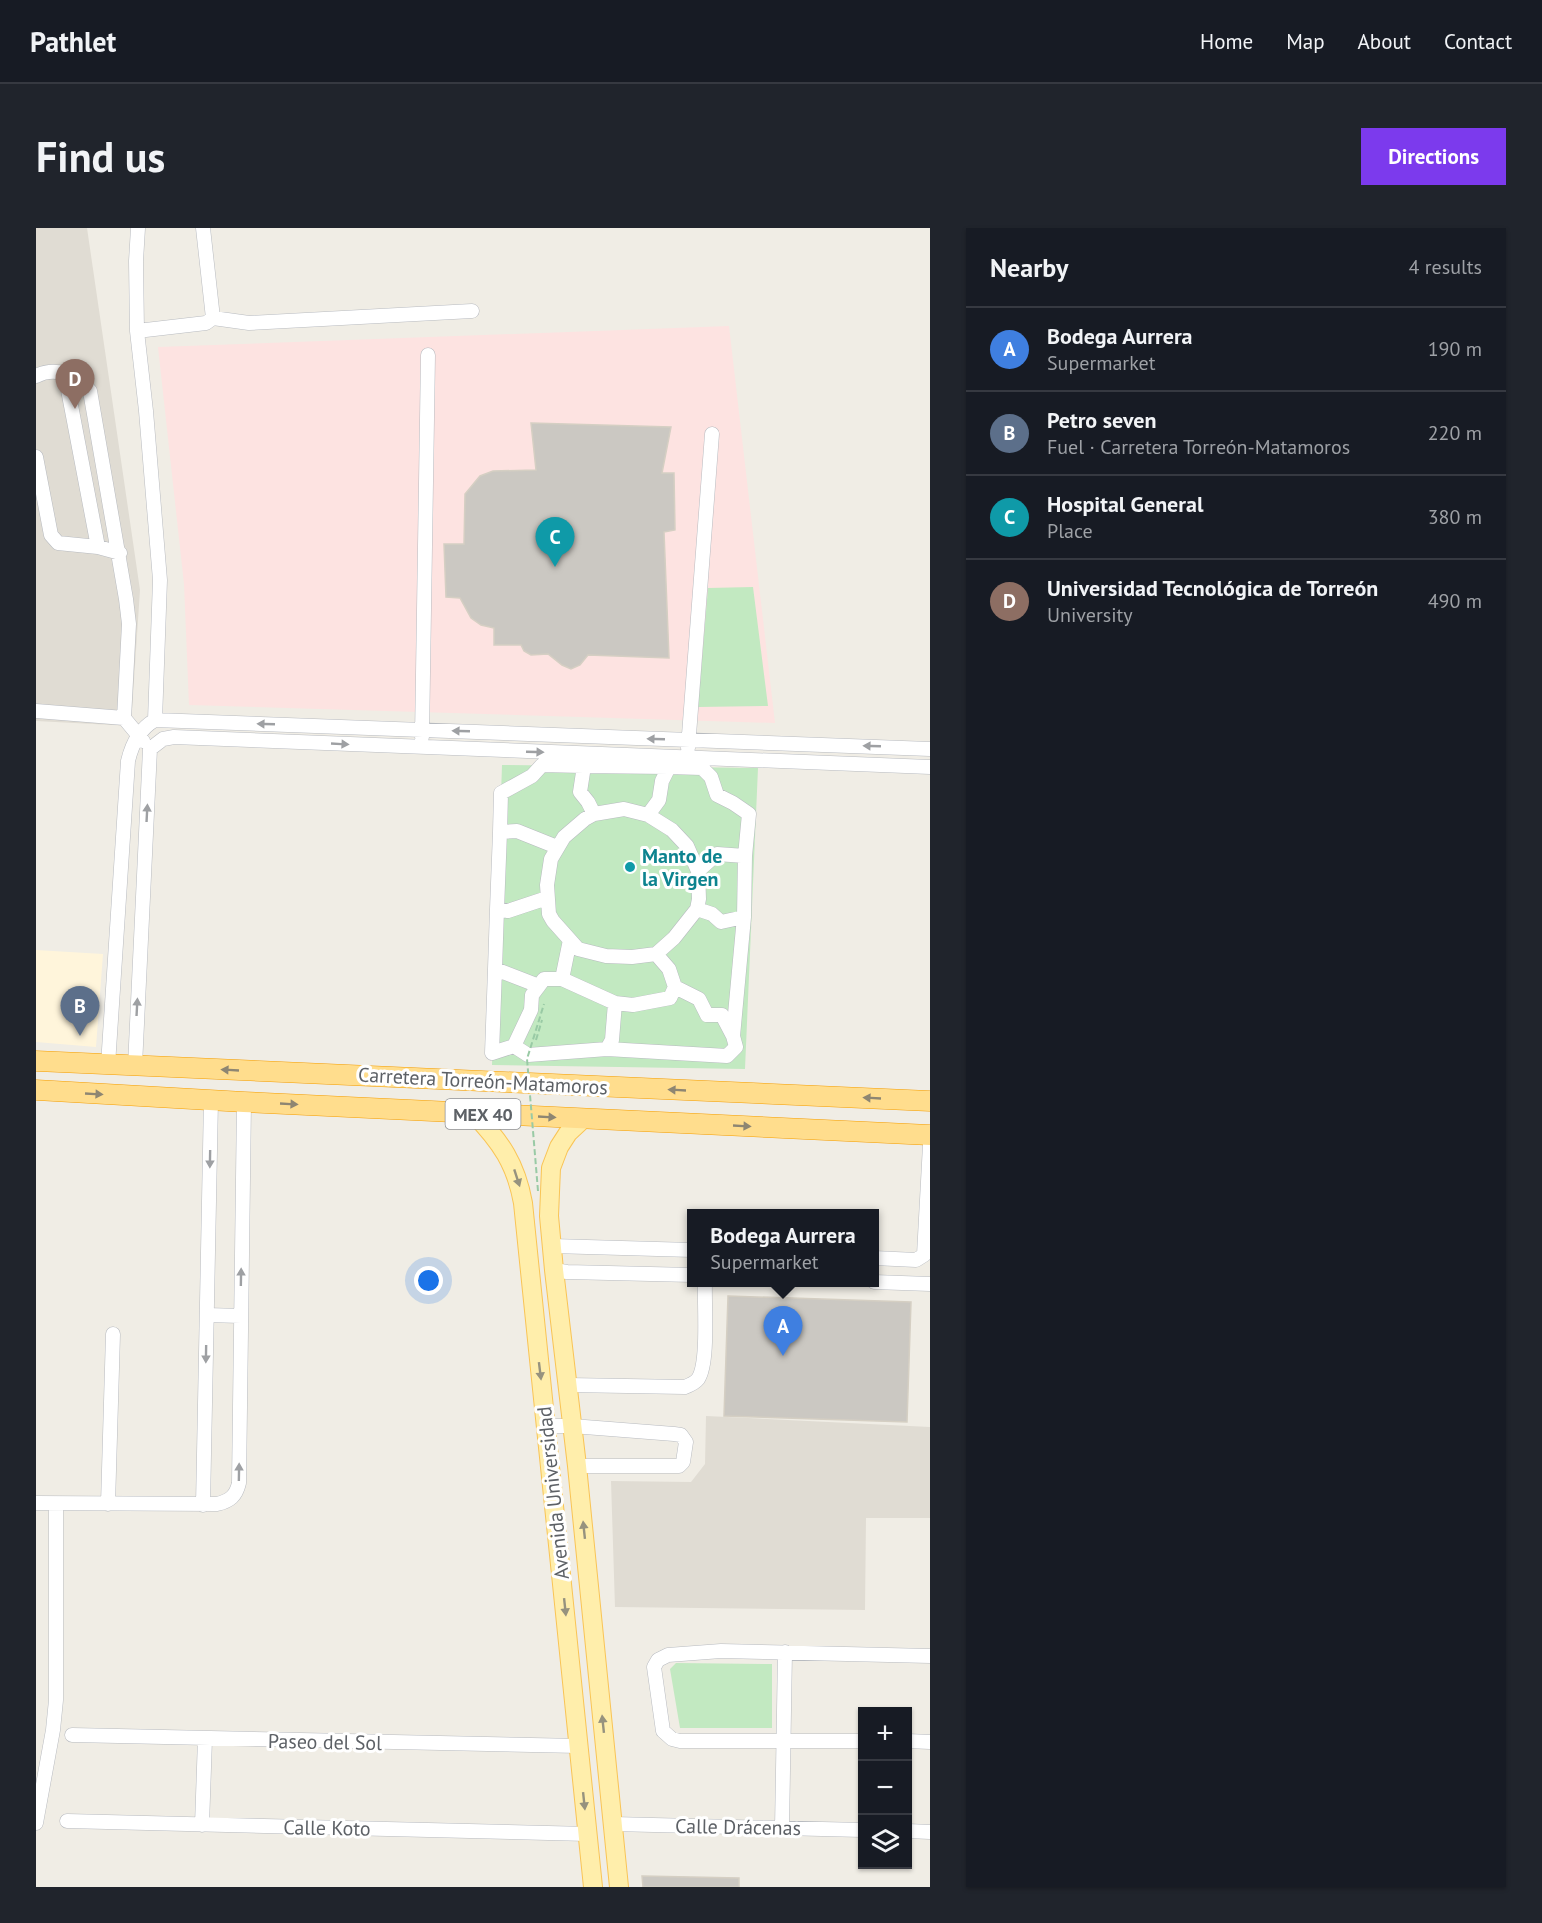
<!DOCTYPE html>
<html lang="en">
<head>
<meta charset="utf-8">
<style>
  :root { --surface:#171b24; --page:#20242c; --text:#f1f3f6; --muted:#9ea1a6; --line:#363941; --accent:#7c3aed }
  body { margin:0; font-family:"PT Sans",sans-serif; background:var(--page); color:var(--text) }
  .controls { position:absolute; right:18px; bottom:18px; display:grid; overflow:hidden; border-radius:0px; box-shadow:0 2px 4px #0004 }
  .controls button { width:54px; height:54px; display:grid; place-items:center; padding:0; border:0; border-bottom:2px solid var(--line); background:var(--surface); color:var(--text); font:30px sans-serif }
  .you { position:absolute; left:393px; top:1053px; width:21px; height:21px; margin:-15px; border:4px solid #fff; border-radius:50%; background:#1a73e8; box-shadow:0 0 0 9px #1a73e833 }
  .badge { display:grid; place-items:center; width:39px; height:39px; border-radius:50%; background:var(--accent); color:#fff; font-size:20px; font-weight:700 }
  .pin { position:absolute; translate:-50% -50px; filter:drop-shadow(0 2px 3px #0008) }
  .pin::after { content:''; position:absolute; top:32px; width:21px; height:18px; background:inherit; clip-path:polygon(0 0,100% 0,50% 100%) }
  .popup { position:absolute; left:651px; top:981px; width:192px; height:78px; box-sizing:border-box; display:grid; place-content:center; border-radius:0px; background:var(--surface); filter:drop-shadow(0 2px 4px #0005); font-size:20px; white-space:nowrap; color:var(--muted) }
  .popup b { font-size:22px; color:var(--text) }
  .popup::after { content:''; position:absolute; left:50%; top:100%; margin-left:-12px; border:12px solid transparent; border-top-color:var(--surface) }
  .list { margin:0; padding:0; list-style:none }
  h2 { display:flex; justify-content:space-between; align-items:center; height:78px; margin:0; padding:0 24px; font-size:26px }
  h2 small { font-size:20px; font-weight:400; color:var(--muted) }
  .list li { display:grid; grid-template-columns:39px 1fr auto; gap:18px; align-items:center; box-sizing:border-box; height:84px; padding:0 24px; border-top:2px solid var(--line) }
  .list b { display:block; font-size:22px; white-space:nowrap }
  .list p { margin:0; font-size:20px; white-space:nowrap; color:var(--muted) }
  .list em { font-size:20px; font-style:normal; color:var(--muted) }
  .icon { flex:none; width:33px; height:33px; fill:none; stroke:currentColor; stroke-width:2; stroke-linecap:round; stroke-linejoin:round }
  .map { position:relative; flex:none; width:894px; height:1659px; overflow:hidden; border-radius:0px }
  header { display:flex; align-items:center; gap:36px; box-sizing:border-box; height:84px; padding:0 30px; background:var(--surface); border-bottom:2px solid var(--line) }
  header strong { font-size:28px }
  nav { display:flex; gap:33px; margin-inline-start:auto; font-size:21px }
  .intro { display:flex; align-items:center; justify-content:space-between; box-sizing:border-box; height:144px; padding:0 36px }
  h1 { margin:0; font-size:42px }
  .button { padding:15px 27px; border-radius:0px; background:var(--accent); color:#fff; font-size:21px; font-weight:700 }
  main { display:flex; gap:36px; padding:0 36px }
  aside { flex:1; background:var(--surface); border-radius:0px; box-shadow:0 2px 4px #0004 }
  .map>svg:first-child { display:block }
  .commercial { fill:#fff5db }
  .education { fill:#e0dcd3 }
  .medical { fill:#fde3e1 }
  .green { fill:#c2e9c1 }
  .building { fill:#cbc8c2; stroke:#d5cfc3; stroke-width:1.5 }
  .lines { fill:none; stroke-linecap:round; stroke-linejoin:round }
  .minor-casing { stroke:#b8bbc0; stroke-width:15 }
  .major-casing { stroke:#f9c455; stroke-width:20 }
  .highway-casing { stroke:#f59e00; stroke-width:21 }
  .path { stroke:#99caa5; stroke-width:2; stroke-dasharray:6 3; stroke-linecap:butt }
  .minor { stroke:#fff; stroke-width:14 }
  .major { stroke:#ffeeab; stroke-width:18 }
  .highway { stroke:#ffdd8d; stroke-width:20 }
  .path-bridge { stroke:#99caa5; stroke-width:2; stroke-dasharray:6 3; stroke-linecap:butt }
  .oneway { fill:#9ea0a3 }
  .oneway2 { fill:#8e8672 }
  .oneway3 { fill:#96927e }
  .culture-dot { fill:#0f9aa8; stroke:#fff; stroke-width:2 }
  .labels { text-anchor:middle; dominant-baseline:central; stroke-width:6; stroke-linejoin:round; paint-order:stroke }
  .shield { fill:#fff; stroke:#8e9094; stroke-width:1.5 }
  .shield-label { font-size:18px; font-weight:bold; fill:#5d6166 }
  .culture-label { font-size:20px; font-weight:bold; fill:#0d838f; stroke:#fff; text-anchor:start }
  .street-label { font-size:20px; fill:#5d6166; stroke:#fff }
</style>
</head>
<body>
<header>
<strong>Pathlet</strong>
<nav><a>Home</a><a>Map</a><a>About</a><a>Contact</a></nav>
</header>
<div class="intro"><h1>Find us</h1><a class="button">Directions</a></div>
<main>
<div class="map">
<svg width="894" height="1659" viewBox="0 0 894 1659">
  <rect width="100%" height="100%" fill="#f0ede5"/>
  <path class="commercial" d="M0 722 67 726 60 819 0 814Z"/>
  <path class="education" d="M0 0H51L104 362 95 498 0 493Z
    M670 1188 894 1199V1290H830L829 1382 579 1379 575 1253 655 1254 669 1236Z"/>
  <path class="medical" d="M693 98 739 495 153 477 148 356 122 119Z"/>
  <path class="green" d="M717 359 732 478 662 479 672 360Z
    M466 537 722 540 709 841 456 837Z
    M640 1435 736 1436V1500H644L634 1441Z"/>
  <path class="building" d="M495 195 635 199 626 245H638L639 302 628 304 633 430 552 427 544 437 535 441 526 437 512 426 495 427 488 423 485 417H458V400L445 397 435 390 424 370 410 369 408 316H428L429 266 444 248 457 243 500 242Z
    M692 1068 875 1074 871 1194 688 1188Z
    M606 1648 703 1650V1659H607Z"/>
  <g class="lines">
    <g class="minor-casing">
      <path id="minor" d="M102 0 100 33 101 103 110 183 124 352 119 492
        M177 90 213 95 436 83
        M101 103 170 95 177 90 167 0
        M29 146 62 319
        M0 148C19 138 42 147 54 163L90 371 93 396 88 490
        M0 229 15 307 22 315 62 319 84 325
        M0 483 88 490 107 513
        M386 509 392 127
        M652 520 676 206
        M548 538 633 539
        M612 587 623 572 626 553 633 539 666 540 675 549 681 567 697 575 713 586 709 628
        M464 604 465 565 496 548 506 537 548 538 544 564 552 574 558 586
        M662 643 681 626 709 628 708 689
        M461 681 464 604 481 603 521 619
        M661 681 676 686 685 694 708 689 697 808
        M620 726 638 710 661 681 663 671 662 643 651 618 636 602 612 587 588 581 558 586 549 591 528 609 515 631 511 657 513 686 517 693 542 721 570 728 596 729 620 726 633 741 639 759 663 771 671 787H686L697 808 700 819 691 828 571 821 576 812 579 775 597 777 634 770 639 759
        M459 741 461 681 472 683 511 670
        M526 751 534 712
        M478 818 456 825 459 741 503 758
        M571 821 492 827 478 818 495 782 496 767 508 751H526L579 775
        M72 837 92 533C96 516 103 501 119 492L894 521
        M99 838 114 521 127 511 138 509 894 539
        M516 1018 656 1022
        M838 1030 880 1032 888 1027 894 917
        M518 1042 531 1044 656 1047
        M838 1054 894 1056
        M171 1087 205 1088
        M532 1157 649 1159C654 1157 659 1155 662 1151 673 1135 668 1076 669 1054
        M511 1198H536L638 1206 645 1207 650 1214 647 1234 643 1238H541
        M0 1275 181 1276C194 1273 200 1268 203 1255L208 874
        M72 1276 77 1106
        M167 1277 175 872
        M36 1507 543 1518
        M826 1513H644L636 1511 627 1503 618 1439 622 1432 632 1427 685 1423 894 1428
        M872 1513 894 1514
        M31 1593 552 1606
        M0 1595 17 1502 20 1472V1276
        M577 1596 826 1602
        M166 1597 169 1511
        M746 1601 749 1424
        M872 1603 894 1604"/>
    </g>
    <g class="major-casing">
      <path id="major" d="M437 885C465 914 480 936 487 975L557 1659
        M547 891 532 905 523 919 515 940 513 988 518 1042 541 1238 583 1659"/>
    </g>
    <g class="highway-casing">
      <path id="highway" d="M0 833 894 873
        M0 862 208 874 894 907"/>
    </g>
    <path class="path" d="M500 812 506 792"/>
    <use href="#minor" class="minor"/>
    <use href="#major" class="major"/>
    <use href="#highway" class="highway"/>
    <path class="path-bridge" d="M502 963 491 831 508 776"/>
  </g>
  <defs><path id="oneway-solid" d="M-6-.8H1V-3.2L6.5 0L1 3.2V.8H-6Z" transform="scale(1.5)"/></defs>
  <g class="oneway">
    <use href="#oneway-solid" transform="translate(230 496) rotate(-178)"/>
    <use href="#oneway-solid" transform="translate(425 503) rotate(-178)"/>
    <use href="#oneway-solid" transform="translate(620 511) rotate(-178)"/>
    <use href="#oneway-solid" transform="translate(304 516) rotate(3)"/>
    <use href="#oneway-solid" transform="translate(836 518) rotate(-178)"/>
    <use href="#oneway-solid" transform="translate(499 524) rotate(2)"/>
    <use href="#oneway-solid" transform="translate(111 585) rotate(-87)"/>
    <use href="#oneway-solid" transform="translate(101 779) rotate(-87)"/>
    <use href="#oneway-solid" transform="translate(174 931) rotate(91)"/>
    <use href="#oneway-solid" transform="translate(205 1049) rotate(-89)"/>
    <use href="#oneway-solid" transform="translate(170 1126) rotate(91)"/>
    <use href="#oneway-solid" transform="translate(203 1244) rotate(-89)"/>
  </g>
  <g class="oneway2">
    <use href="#oneway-solid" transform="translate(194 842) rotate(-177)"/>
    <use href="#oneway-solid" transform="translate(641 862) rotate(-177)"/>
    <use href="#oneway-solid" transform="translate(58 866) rotate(3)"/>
    <use href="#oneway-solid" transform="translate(836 870) rotate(-177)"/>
    <use href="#oneway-solid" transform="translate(253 876) rotate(3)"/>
    <use href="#oneway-solid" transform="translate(511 889) rotate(3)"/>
    <use href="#oneway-solid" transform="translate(706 898) rotate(3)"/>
  </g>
  <g class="oneway3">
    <use href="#oneway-solid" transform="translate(481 950) rotate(72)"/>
    <use href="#oneway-solid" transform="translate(504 1143) rotate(83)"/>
    <use href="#oneway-solid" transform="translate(548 1302) rotate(-96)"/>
    <use href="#oneway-solid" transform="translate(529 1379) rotate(84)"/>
    <use href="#oneway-solid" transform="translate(567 1496) rotate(-96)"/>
    <use href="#oneway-solid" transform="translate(548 1573) rotate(84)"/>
  </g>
  <circle class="culture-dot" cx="594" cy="639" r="6"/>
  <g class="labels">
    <rect class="shield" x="409.5" y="871" width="75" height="30" rx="4.5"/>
    <g class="shield-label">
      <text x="447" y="886">MEX 40</text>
    </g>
    <g class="culture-label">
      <text x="606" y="628">Manto de<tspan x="606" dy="23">la Virgen</tspan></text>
    </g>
    <g class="street-label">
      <text transform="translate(447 853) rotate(3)">Carretera Torreón-Matamoros</text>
      <text transform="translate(517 1265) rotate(-96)">Avenida Universidad</text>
      <text transform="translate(289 1514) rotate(1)">Paseo del Sol</text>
      <text transform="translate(702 1599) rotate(1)">Calle Drácenas</text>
      <text transform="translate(291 1600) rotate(1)">Calle Koto</text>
    </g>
  </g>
</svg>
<div class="controls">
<button>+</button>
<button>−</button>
<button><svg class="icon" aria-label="layers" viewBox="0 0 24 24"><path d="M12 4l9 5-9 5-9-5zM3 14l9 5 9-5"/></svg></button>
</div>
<div class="you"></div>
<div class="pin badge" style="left:747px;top:1128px;background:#3f7fe0">A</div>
<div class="popup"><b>Bodega Aurrera</b>Supermarket</div>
<div class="pin badge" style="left:44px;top:808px;background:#5c6f8a">B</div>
<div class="pin badge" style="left:519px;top:339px;background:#0f9aa8">C</div>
<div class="pin badge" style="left:39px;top:181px;background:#8d6e63">D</div>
</div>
<aside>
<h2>Nearby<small>4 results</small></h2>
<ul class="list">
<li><span class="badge" style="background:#3f7fe0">A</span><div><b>Bodega Aurrera</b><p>Supermarket</p></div><em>190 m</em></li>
<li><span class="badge" style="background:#5c6f8a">B</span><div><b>Petro seven</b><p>Fuel · Carretera Torreón-Matamoros</p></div><em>220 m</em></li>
<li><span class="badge" style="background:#0f9aa8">C</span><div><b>Hospital General</b><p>Place</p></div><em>380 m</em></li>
<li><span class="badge" style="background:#8d6e63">D</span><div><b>Universidad Tecnológica de Torreón</b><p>University</p></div><em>490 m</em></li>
</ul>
</aside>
</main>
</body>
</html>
